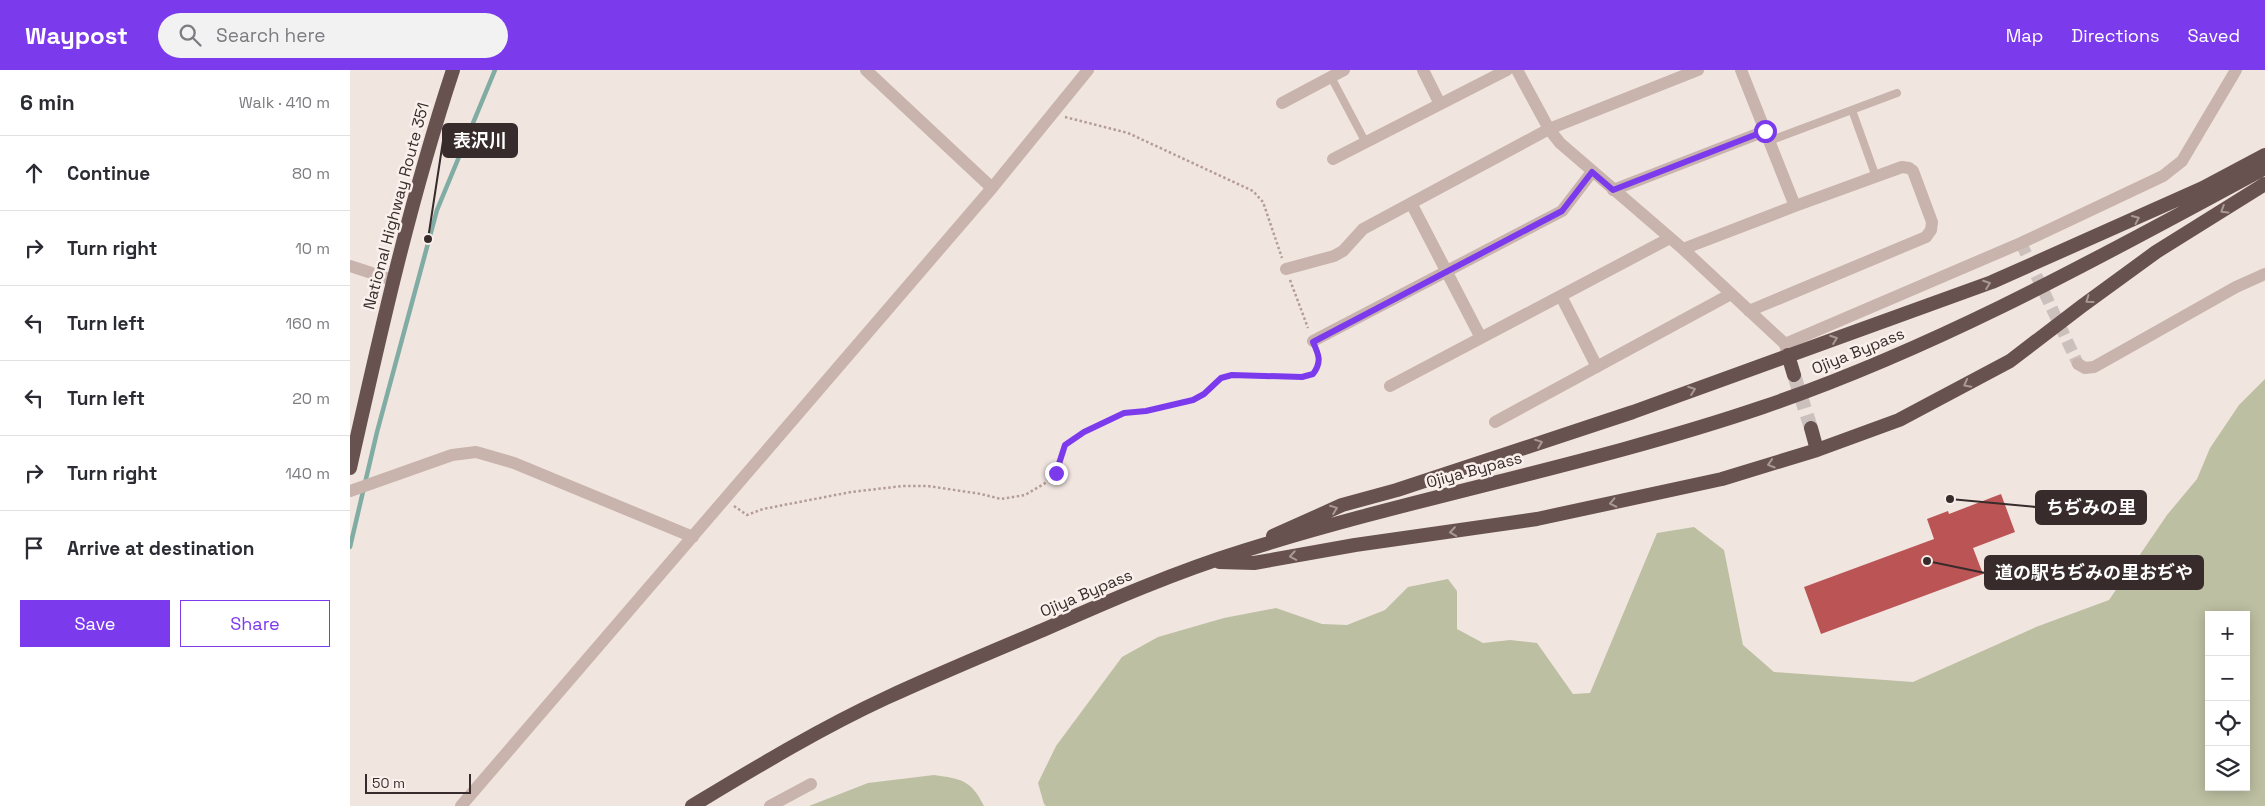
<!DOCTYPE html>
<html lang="en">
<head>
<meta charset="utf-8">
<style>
  :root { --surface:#fff; --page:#f2f2f3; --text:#2b2b33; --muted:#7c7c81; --line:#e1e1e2; --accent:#7c3aed }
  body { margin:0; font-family:"Space Grotesk","Noto Sans JP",sans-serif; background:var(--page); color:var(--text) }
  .controls { position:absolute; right:15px; bottom:15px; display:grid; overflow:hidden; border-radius:0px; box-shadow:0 2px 12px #0003 }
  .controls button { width:45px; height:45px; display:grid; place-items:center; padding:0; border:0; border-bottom:1px solid var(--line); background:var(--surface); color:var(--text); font:25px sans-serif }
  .scale { position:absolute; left:15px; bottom:12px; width:106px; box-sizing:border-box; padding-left:5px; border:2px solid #372c2b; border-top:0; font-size:14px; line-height:18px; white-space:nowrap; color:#372c2b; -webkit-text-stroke:4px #f9f0ec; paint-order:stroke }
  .stop { position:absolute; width:15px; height:15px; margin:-11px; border:4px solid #7c3aed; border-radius:50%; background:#fff }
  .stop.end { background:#7c3aed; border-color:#fff; box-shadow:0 1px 5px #0008 }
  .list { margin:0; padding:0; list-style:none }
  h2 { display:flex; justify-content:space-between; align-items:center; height:65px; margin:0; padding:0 20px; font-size:21px }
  h2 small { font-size:16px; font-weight:400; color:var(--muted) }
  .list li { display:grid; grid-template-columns:32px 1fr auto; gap:15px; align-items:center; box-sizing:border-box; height:75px; padding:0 20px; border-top:1px solid var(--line) }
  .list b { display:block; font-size:19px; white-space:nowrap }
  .list em { font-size:16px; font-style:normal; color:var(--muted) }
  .actions { display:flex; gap:10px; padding:15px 20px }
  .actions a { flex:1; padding:11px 0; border:1px solid var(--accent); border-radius:0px; text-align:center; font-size:18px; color:var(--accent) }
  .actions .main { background:var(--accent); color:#fff }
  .icon { flex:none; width:28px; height:28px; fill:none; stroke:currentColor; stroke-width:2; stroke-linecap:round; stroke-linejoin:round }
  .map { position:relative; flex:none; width:1915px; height:736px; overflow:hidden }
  header { display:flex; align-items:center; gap:30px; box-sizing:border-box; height:70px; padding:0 25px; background:var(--accent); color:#fff }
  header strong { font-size:24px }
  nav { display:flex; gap:28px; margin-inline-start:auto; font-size:18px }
  .search { width:350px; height:45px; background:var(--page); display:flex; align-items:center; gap:12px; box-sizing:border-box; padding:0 18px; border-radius:28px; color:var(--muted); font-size:19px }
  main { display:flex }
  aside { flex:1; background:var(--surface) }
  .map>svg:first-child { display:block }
  .green { fill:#bcbfa1; fill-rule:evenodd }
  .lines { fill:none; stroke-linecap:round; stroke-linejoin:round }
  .stream { stroke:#81aca3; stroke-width:4.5 }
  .building { fill:#bb5454 }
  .minor-tunnel { stroke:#ccc0bc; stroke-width:12; stroke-dasharray:12 6; stroke-linecap:butt }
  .trunk-tunnel { stroke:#ccc0bc; stroke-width:14; stroke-dasharray:14 7; stroke-linecap:butt }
  .path { stroke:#b49c97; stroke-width:2.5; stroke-dasharray:2.5 2.5; stroke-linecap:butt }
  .service { stroke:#c8b3ad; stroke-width:8 }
  .minor { stroke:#c8b3ad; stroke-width:12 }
  .trunk { stroke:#685250; stroke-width:14 }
  .oneway { stroke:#a99996 }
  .route { stroke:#7c3aed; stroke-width:6 }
  .labels { text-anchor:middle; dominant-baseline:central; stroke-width:5; stroke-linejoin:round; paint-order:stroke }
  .street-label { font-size:16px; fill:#372c2b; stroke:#f9f0ec }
  .leader { fill:none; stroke:#372c2b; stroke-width:2 }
  .callout-dot { fill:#372c2b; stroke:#f9f0ec; stroke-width:2 }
  .callout { fill:#372c2b; stroke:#372c2b; stroke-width:2 }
  .callout-label { font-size:18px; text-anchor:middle; font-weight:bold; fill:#fff }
</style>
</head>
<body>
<header>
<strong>Waypost</strong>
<div class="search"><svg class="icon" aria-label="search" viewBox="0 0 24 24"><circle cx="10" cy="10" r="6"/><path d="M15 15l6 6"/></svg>Search here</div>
<nav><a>Map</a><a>Directions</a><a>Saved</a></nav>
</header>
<main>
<aside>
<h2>6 min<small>Walk · 410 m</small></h2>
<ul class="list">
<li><svg class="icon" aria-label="ahead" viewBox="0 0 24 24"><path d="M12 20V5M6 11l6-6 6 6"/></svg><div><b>Continue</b></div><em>80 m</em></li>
<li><svg class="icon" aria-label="right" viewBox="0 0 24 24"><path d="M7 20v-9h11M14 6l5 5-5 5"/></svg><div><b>Turn right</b></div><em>10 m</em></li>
<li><svg class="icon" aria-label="left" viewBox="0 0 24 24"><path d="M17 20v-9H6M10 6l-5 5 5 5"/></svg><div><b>Turn left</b></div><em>160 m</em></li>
<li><svg class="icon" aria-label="left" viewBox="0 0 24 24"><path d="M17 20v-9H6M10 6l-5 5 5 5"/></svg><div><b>Turn left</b></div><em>20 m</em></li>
<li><svg class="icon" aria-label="right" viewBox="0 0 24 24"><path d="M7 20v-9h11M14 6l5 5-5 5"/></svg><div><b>Turn right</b></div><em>140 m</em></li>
<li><svg class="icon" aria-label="arrive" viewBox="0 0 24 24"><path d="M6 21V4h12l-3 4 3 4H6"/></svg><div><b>Arrive at destination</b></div></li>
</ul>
<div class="actions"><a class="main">Save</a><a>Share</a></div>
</aside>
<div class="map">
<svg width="1915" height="736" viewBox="0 0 1915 736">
  <rect width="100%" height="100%" fill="#f1e5e0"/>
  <path class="green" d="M1915 309V736H696L694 734 688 713 706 676 772 587 808 567 874 548 926 538 972 554 997 555 1035 540 1058 517 1098 509 1107 521V559L1133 573 1160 570 1187 573 1223 624 1240 623 1307 463 1344 457 1374 480 1393 575 1424 602 1563 612 1686 557 1759 530 1817 445 1847 409 1860 378 1889 335ZM1859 545H1896V717H1859Z
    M584 705C612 709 621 710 634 736H459L518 713Z"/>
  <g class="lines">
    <path class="stream" d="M0 477 27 362 87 140 145 0"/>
  </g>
  <path class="building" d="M1651 424 1665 462 1623 478 1633 504 1471 564 1454 517 1584 469 1577 449 1598 441 1599 444Z"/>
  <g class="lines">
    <path class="minor-tunnel" d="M1671 173 1728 294"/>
    <path class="trunk-tunnel" d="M1444 305 1461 358"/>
    <path class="path" d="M715 47 778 63 903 121 913 132 932 188
      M940 210 958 258
      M384 436 397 445 413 439 501 422 553 416H578L631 424 651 429 675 425 694 414 705 403 715 375 734 362 774 343 796 341 843 330 854 324 871 308 882 305 952 307 963 304C969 297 971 291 967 282"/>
    <path class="service" d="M981 7 1016 73
      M1502 40 1526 107
      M1419 71 1547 23"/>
    <path class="minor" d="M516 0 642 118
      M1073 0 1090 34
      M1167 0 1199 59 1210 73 1333 179 1435 274 1437 282
      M1391 0 1445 136
      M932 33 994 0
      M983 89 1157 0
      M1263 120 1415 61
      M1061 133 1131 268
      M1333 179 1445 136 1552 97 1559 98 1563 101 1582 152 1581 160 1576 167 1399 241
      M0 196 43 210
      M936 199 984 186 993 181 1013 159 1199 59 1348 0
      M1211 226 1247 297
      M963 271 1212 141 1242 102
      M1435 274 1671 173 1813 106 1832 91 1886 0
      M1728 294 1735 298 1744 297 1886 217 1915 204
      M1040 316 1320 168
      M1145 352 1381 224
      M0 421 102 385 126 382 164 393 343 467
      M111 736 642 118 738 0
      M420 736 461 714"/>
    <path class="trunk" d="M1438 285 1444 305
      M1461 358 1467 380
      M0 398C30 264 60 130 103 0
      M923 466 992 435 1047 420 1283 342 1642 212 1853 118 1915 85
      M869 492 904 493 1005 475 1187 449 1372 409 1467 380 1549 350 1660 291 1732 236 1806 182 1915 114
      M342 736C405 698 469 659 536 628 588 604 641 582 693 560 759 531 825 502 893 481 1064 427 1242 395 1413 337 1589 277 1752 186 1915 98"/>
  </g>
  <defs><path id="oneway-chevron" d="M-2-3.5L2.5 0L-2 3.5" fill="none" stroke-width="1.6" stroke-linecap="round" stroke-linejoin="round" transform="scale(1.25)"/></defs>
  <g class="oneway">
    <use href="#oneway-chevron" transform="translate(1874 140) rotate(148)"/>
    <use href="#oneway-chevron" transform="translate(1786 149) rotate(-24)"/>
    <use href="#oneway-chevron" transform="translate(1637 214) rotate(-20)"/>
    <use href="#oneway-chevron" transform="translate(1739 230) rotate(144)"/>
    <use href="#oneway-chevron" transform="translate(1484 269) rotate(-20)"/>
    <use href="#oneway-chevron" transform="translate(1617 314) rotate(152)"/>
    <use href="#oneway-chevron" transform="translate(1342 320) rotate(-20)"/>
    <use href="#oneway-chevron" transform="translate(1189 373) rotate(-21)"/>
    <use href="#oneway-chevron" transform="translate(1421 394) rotate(163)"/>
    <use href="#oneway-chevron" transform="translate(1263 433) rotate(168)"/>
    <use href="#oneway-chevron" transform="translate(984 439) rotate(-21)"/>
    <use href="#oneway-chevron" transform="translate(1103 462) rotate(172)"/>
    <use href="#oneway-chevron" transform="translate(943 486) rotate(170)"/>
  </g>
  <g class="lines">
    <path class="route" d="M706 403 715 375 734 362 774 343 796 341 843 330 854 324 871 308 882 305 952 307 963 304C972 292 969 285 963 272L1212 141 1242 102 1263 120 1415 61"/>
  </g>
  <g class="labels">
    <g class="street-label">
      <text transform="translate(46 136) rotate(-75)">National Highway Route 351</text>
      <text transform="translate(1508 281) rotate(-22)">Ojiya Bypass</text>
      <text transform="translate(1124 400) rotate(-15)">Ojiya Bypass</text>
      <text transform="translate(736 523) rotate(-23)">Ojiya Bypass</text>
    </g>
  </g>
  <path class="leader" d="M78 169L93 71M1600 429L1686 437M1577 491L1635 503"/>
  <g class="callout-dot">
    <circle cx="78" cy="169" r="5"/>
    <circle cx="1600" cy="429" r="5"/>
    <circle cx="1577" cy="491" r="5"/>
  </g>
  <g class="callout">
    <rect x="93" y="54" width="74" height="33" rx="5"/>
    <rect x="1686" y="421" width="110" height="33" rx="5"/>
    <rect x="1635" y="486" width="218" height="33" rx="5"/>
  </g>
  <g class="callout-label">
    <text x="130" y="77">表沢川</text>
    <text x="1741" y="444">ちぢみの里</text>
    <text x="1744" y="509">道の駅ちぢみの里おぢや</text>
  </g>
</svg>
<div class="controls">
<button>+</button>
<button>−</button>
<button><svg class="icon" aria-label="locate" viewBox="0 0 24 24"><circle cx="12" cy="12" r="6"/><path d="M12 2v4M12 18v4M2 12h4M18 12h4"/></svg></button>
<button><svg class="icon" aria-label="layers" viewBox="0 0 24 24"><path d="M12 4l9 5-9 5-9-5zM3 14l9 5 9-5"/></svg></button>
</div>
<div class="scale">50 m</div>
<div class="stop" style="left:1415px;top:61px"></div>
<div class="stop end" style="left:706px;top:403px"></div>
</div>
</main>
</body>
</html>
